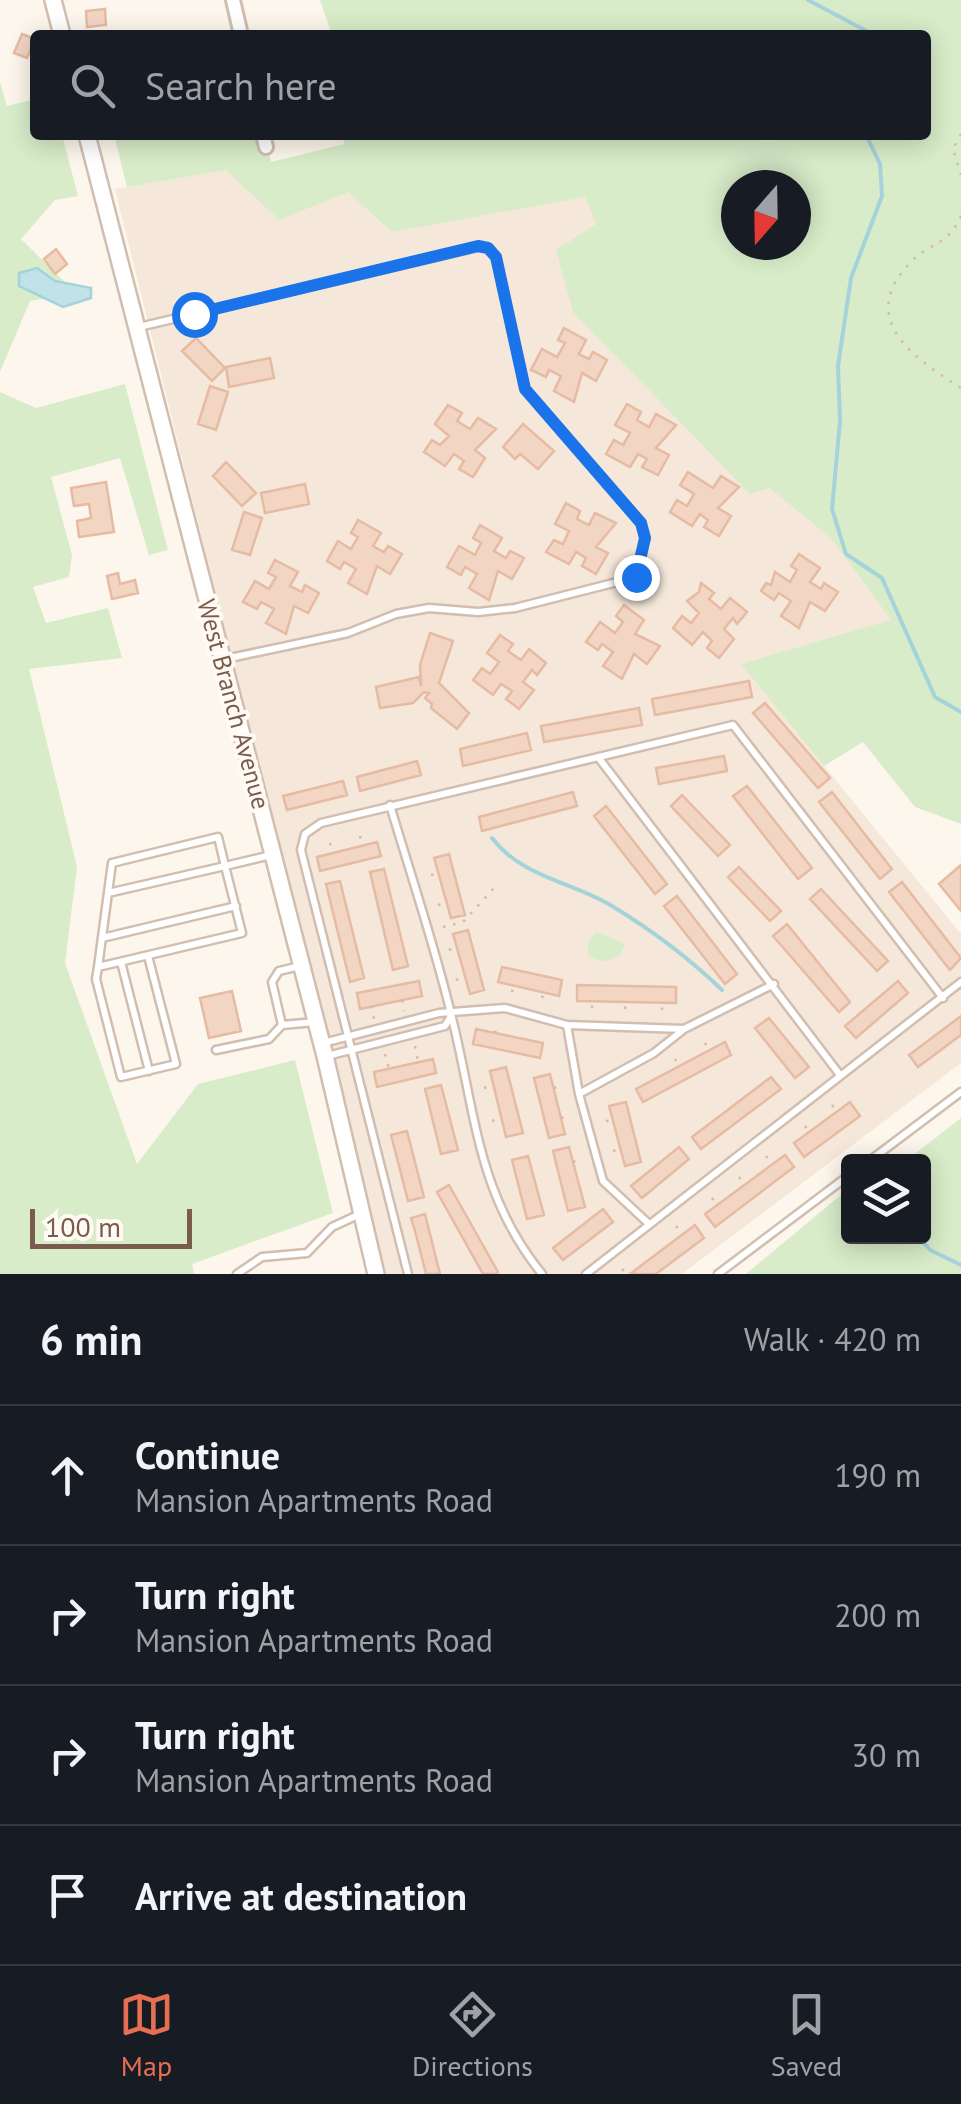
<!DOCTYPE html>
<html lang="en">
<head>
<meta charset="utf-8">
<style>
  :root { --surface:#171b24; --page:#242831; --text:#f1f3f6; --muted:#9ea1a6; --line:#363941; --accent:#e76f51 }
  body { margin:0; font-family:"PT Sans",sans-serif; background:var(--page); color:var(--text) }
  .controls { position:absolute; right:30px; bottom:30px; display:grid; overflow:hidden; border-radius:10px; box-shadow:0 5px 25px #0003 }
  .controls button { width:90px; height:90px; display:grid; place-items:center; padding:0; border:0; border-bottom:2px solid var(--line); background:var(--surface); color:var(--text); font:50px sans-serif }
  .compass { position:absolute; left:721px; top:170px; width:90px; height:90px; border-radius:50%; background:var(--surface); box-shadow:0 5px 25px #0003; rotate:200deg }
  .scale { position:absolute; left:30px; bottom:25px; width:162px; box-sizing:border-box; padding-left:10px; border:5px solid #7a5c4d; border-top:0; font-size:28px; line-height:35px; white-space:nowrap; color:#7a5c4d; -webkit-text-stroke:8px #fffaf3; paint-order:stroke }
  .stop { position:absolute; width:30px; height:30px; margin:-22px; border:8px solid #1a73e8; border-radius:50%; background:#fff }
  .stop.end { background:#1a73e8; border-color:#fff; box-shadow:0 2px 10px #0008 }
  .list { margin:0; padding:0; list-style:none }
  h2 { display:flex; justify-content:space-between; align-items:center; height:130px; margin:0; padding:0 40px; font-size:42px }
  h2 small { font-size:32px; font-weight:400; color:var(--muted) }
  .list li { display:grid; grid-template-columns:65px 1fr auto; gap:30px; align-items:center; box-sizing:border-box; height:140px; padding:0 40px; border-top:2px solid var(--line) }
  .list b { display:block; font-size:38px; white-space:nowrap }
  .list p { margin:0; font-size:32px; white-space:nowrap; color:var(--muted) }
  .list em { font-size:32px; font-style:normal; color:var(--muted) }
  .icon { flex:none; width:55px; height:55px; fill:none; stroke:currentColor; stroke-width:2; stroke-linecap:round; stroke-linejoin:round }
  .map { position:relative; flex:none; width:961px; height:1274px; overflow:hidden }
  .search { position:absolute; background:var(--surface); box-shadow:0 5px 25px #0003; left:30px; right:30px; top:30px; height:110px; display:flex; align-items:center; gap:25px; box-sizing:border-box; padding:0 35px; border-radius:10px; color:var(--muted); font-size:38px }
  .sheet { height:690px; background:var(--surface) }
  nav { display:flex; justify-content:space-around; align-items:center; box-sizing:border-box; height:140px; border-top:2px solid var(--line); background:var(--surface); font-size:28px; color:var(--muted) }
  nav a { display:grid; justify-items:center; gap:5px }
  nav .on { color:var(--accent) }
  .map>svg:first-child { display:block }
  .residential { fill:#f5e8da }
  .green { fill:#d8ecc9; fill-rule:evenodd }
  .water { fill:#bfe3e8; stroke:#a5d3da; stroke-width:2.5 }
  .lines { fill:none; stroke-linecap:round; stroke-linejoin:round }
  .stream { stroke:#a5d3da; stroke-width:4 }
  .building { fill:#f3d5c3; stroke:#e6bba3; stroke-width:2.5 }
  .service-casing { stroke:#d1beb0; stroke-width:11 }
  .minor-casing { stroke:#d1beb0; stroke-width:18 }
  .tertiary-casing { stroke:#d1beb0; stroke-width:20 }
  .path { stroke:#d9b8a5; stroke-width:2.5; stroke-dasharray:2.5 8; stroke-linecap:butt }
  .service { stroke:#fff; stroke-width:6 }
  .minor { stroke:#fff; stroke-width:12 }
  .tertiary { stroke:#fff; stroke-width:15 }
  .route { stroke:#1a73e8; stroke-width:12 }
  .labels { text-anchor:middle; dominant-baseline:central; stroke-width:8; stroke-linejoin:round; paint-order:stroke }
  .street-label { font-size:25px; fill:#7a5c4d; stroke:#fffaf3 }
</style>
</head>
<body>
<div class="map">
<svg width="961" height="1274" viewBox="0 0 961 1274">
  <rect width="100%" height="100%" fill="#fdf6ec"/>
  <path class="residential" d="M226 169 279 220 349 191 598 195 769 488 832 538 892 621 742 665 961 934V1063L682 1274H384L115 189Z"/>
  <path class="green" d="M320 0H961V824L915 807 863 742 824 766 741 664 891 620 831 538 769 488 750 494 573 312 556 250 596 224 585 197 392 232 348 192 279 220 226 170 127 187 115 139 132 135H265L271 162 344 144 343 135H926V35H332ZM736 185H796V245H736Z
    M0 82 7 106 35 99V135H62L78 196 55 200 21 239 76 293 30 301 0 372Z
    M125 384 168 550 149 555 120 458 51 477 72 555 69 577 33 587 46 623 108 608 122 658 29 669 77 867 65 963 137 1164 198 1084 295 1060 333 1213 192 1264 194 1274H0V392L36 408Z
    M597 932 625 944 620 956 603 962 588 955V942Z
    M961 1118V1274H746L848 1189V1236H924V1162L891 1161 912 1156Z"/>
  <path class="water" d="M37 268 55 281 91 288V298L63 307 19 286V273Z"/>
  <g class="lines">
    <path class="stream" d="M808 0 874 35
      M866 135 880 164 882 196 851 278 838 366 840 421 832 509 846 554 882 578 935 697 961 712
      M492 838C523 878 570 881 612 906 653 931 687 956 722 990
      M918 1236 930 1250 961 1265"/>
  </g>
  <path class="building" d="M105 9 106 25 87 27 86 11Z
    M22 34 35 39 27 58 14 53Z
    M56 249 67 264 55 274 44 259Z
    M564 328 586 340 579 354 589 359 593 352 607 360 596 381 582 373 574 402 554 391 561 376 549 370 546 377 531 370 542 349 557 357 565 343 558 340Z
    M196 338 225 368 212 381 182 351Z
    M270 358 274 378 229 387 226 367Z
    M210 386 228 392 216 430 198 424Z
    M627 404 641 412 637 420 649 427 656 414 676 425 656 448 669 455 658 475 642 467 647 459 638 454 630 467 606 454 614 440 623 445 630 433 615 425Z
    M448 405 462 413 457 421 470 429 478 418 496 429 475 450 485 458 473 477 459 469 464 461 454 454 445 466 424 452 432 440 440 445 449 436 435 424Z
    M523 424 554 451 538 469 520 454 515 459 503 447Z
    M226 462 256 493 242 506 213 476Z
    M688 472 713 488 721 476 739 487 718 508 731 516 719 536 704 527 708 520 700 514 692 526 670 512 677 500 687 506 694 494 680 485Z
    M106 482 114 532 79 537 77 521 91 518 89 504 74 506 71 488Z
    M305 484 309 504 265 513 261 493Z
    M566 503 580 511 577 519 589 525 595 513 616 523 596 547 608 553 596 574 582 566 586 558 576 552 569 564 546 552 554 540 563 544 569 531 555 524Z
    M244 512 262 518 250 555 232 550Z
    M358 520 381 533 373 546 384 552 388 546 402 554 390 574 377 566 367 594 348 583 356 569 344 562 340 569 327 561 338 541 351 549 358 537 351 533Z
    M480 525 502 538 494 551 506 558 510 551 524 558 512 579 498 571 489 600 469 588 477 574 465 567 461 575 447 567 459 546 475 555 481 543 473 538Z
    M799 554 820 568 810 582 821 589 824 583 838 592 825 611 810 602 799 628 781 616 791 601 779 593 774 600 761 591 766 583 771 585 775 572 790 582 797 570 791 566Z
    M275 560 298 572 290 586 302 592 305 585 319 593 308 613 294 606 286 634 266 623 274 609 261 602 257 609 243 602 255 581 269 589 276 577 268 573Z
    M118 573 120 584 135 580 138 593 112 599 107 576Z
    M701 583 714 593 709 599 721 609 730 598 747 612 737 624 733 618 724 629 734 639 719 658 707 648 712 641 703 632 692 645 673 628 682 616 691 623 699 613 687 601 699 592Z
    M624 605 644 620 635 634 660 646 647 664 634 654 622 679 603 666 613 652 602 644 598 650 586 642 600 622 615 633 623 622 616 616Z
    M430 633 453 641 439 683 469 713 457 729 431 708 432 704 425 698 429 693 424 692 413 703 380 708 376 687 419 677 421 686 420 665Z
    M500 635 513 644 508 651 521 660 529 649 546 663 537 675 532 670 523 682 534 690 519 709 506 699 512 691 501 684 493 695 473 680 482 668 490 674 499 662 487 653Z
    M749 681 752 697 655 715 652 699Z
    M765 703 830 778 818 788 753 713Z
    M639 708 642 725 544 742 541 726Z
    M527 733 531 750 463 766 460 749Z
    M724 756 727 771 659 784 656 768Z
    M417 761 421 775 360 791 357 777Z
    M343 781 347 795 287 810 283 796Z
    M747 786 812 868 798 879 733 796Z
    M573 792 577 806 482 831 479 817Z
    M832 792 892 869 880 879 819 802Z
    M682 795 730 845 718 856 671 806Z
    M606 806 667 884 655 894 594 816Z
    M377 842 381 856 320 871 317 857Z
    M449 854 465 915 451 918 434 858Z
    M961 865V911L939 884Z
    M739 867 781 911 770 921 728 877Z
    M384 869 408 966 393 970 370 872Z
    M340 881 364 978 350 982 326 884Z
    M902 882 961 958 950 970 889 892Z
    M821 889 888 961 877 971 810 899Z
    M677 896 737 974 725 984 664 906Z
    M787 924 850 1002 839 1012 773 936Z
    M468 930 484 990 470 994 453 934Z
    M502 967 562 980 559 996 498 982Z
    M419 981 422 996 360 1009 357 993Z
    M898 981 908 993 856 1038 845 1026Z
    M577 985 676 987V1003L577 1001Z
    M232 991 241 1031 209 1038 200 998Z
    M961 1016V1035L918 1067 909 1055Z
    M769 1018 809 1067 795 1078 755 1028Z
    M476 1029 543 1043 540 1058 473 1044Z
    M725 1042 731 1055 643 1102 636 1089Z
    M433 1059 436 1073 377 1087 374 1072Z
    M506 1067 523 1133 506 1137 490 1071Z
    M550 1074 565 1134 549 1138 534 1078Z
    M771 1077 781 1089 701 1149 692 1137Z
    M441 1085 458 1150 441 1154 425 1089Z
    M626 1102 641 1162 625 1166 609 1106Z
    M850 1102 860 1116 804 1157 794 1143Z
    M407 1131 424 1197 408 1201 391 1135Z
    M569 1147 585 1207 568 1211 553 1151Z
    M679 1147 689 1159 642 1198 631 1186Z
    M785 1155 794 1167 715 1227 705 1214Z
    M528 1156 544 1215 527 1219 512 1160Z
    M449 1185 498 1272 495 1274H483L437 1192Z
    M603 1209 613 1222 563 1260 553 1248Z
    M425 1214 440 1274H426L415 1231 411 1218Z
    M695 1225 704 1238 656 1274H630Z"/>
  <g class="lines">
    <g class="service-casing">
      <path id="service" d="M139 327 478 247 489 248 496 257 525 389 641 523 645 539 637 577 515 608 478 612 429 608 396 614 348 633 225 659
        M598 757 840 1075
        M390 805C411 876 435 946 452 1018 476 1114 477 1194 542 1274
        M108 893 225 866 218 837 112 863 98 967 242 933 225 866 271 855
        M102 938 236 906
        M121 962 149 1071
        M300 966 279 971 272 982 282 1025 315 1022
        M98 967 96 979 121 1077 176 1064 148 956
        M567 1025 579 1094 603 1181 649 1224
        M323 1043 439 1013 505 1008 567 1025 684 1029 774 984
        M216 1050 269 1039 282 1025
        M327 1056 445 1026 451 1016
        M579 1094 654 1053 683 1030
        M868 1162 961 1092
        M237 1274 262 1257 307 1253 332 1227 360 1214
        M408 1274 301 850 305 834 321 823 733 725 943 998
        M586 1274 961 982
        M718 1274 848 1176"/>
    </g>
    <g class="minor-casing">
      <path id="minor" d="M233 0 241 35
        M263 135 266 147"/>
    </g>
    <g class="tertiary-casing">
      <path id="tertiary" d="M53 0 62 35
        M87 135 325 1056 376 1274"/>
    </g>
    <path class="path" d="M961 134 953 149 961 175
      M961 216C947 247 931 241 911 262 855 319 915 359 961 388
      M360 836 362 846
      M330 843 333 853
      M431 875 438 873
      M438 905 447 903
      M443 927 463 922 496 886
      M449 950 457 947
      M456 980 465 977
      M512 992 514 986
      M542 998 544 992
      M402 1000 404 1011
      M371 1006 374 1019
      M592 1008V1001
      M625 1009 626 1002
      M662 1010V1002
      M495 1033 497 1025
      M705 1043 709 1050
      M415 1046 418 1062
      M385 1054 389 1069
      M675 1059 679 1066
      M484 1088 493 1085
      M554 1088 560 1086
      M832 1105 837 1112
      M561 1118 568 1116
      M492 1121 502 1118
      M606 1121 613 1120
      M805 1126 810 1132
      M613 1151 620 1149
      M766 1156 772 1164
      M573 1162 580 1160
      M739 1177 745 1185
      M712 1198 717 1205
      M676 1226 682 1235
      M622 1269 626 1274"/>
    <use href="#service" class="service"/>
    <use href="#minor" class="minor"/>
    <use href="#tertiary" class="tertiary"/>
  </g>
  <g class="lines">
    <path class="route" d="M194 314 478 246 488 248 496 257 525 389 641 523 645 538 636 577"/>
  </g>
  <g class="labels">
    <g class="street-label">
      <text transform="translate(234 704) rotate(75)">West Branch Avenue</text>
    </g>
  </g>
</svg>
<div class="controls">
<button><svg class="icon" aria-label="layers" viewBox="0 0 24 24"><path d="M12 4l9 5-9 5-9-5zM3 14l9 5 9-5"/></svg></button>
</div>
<svg class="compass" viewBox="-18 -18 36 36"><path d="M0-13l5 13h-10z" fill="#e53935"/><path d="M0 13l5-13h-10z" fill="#9ea1a6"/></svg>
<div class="scale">100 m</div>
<div class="stop" style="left:194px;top:314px"></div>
<div class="stop end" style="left:636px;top:577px"></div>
<div class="search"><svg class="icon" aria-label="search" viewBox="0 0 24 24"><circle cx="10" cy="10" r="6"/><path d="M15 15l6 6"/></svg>Search here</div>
</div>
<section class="sheet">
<h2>6 min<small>Walk · 420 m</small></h2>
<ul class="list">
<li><svg class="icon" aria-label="ahead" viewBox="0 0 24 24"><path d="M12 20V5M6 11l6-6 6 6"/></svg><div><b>Continue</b><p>Mansion Apartments Road</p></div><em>190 m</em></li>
<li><svg class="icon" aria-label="right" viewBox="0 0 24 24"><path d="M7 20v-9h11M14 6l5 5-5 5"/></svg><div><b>Turn right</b><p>Mansion Apartments Road</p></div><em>200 m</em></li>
<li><svg class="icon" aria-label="right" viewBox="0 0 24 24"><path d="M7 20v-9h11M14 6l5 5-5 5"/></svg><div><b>Turn right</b><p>Mansion Apartments Road</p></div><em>30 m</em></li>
<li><svg class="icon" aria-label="arrive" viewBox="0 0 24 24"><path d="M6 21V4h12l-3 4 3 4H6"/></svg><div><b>Arrive at destination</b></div></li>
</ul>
</section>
<nav>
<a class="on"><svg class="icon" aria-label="map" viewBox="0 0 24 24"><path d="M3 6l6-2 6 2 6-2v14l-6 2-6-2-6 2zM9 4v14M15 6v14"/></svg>Map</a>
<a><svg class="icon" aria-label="directions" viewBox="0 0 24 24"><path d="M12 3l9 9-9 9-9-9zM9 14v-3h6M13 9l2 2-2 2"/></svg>Directions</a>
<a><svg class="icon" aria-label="saved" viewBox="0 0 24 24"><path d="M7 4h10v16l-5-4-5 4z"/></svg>Saved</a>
</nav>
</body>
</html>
